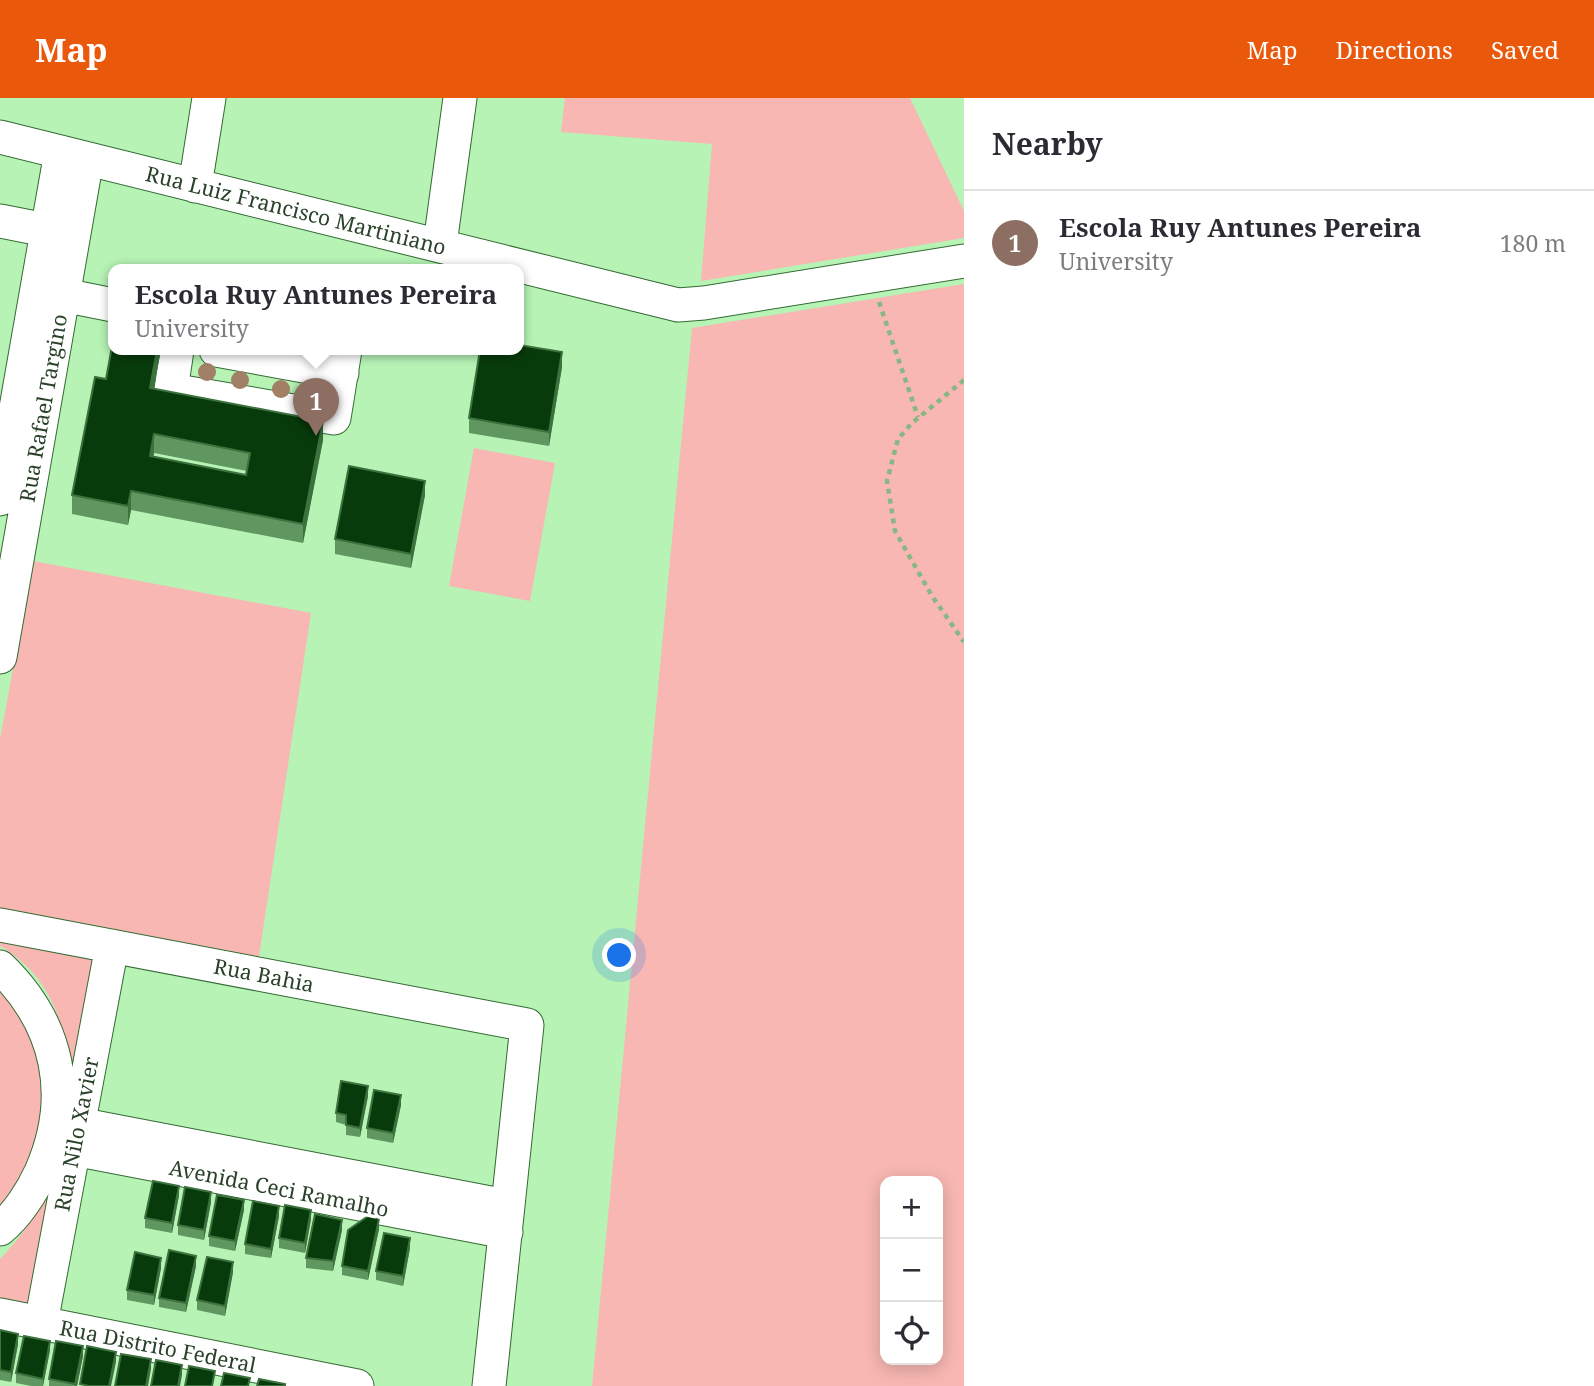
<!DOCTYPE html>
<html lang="en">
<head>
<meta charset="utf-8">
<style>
  :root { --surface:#fff; --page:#f7f7f7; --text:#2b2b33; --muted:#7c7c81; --line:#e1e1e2; --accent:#ea580c }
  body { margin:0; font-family:"Noto Serif",serif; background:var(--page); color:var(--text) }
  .controls { position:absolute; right:21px; bottom:21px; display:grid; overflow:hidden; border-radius:14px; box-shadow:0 4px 18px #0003 }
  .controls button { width:63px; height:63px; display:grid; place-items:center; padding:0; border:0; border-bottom:2px solid var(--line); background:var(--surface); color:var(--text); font:35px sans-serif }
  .you { position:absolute; left:620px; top:858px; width:24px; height:24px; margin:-18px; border:5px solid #fff; border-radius:50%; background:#1a73e8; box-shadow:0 0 0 10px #1a73e833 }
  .badge { display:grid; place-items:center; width:46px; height:46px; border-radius:50%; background:var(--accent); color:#fff; font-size:23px; font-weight:700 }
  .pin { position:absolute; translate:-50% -58px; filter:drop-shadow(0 2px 4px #0008) }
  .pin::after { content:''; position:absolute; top:37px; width:24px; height:21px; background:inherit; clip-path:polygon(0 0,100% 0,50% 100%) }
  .popup { position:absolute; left:108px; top:166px; width:416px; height:91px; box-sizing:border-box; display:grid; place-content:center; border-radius:14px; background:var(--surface); filter:drop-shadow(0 2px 5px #0005); font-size:23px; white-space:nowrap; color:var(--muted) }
  .popup b { font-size:26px; color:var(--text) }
  .popup::after { content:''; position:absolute; left:50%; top:100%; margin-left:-14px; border:14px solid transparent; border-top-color:var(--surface) }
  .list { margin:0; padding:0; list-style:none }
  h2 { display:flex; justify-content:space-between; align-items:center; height:91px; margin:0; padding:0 28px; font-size:30px }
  h2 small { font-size:23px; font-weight:400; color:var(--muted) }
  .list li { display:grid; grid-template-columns:46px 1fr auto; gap:21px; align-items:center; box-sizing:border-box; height:105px; padding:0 28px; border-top:2px solid var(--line) }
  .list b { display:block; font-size:26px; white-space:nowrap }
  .list p { margin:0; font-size:23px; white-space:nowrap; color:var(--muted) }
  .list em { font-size:23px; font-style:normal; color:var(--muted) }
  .icon { flex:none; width:38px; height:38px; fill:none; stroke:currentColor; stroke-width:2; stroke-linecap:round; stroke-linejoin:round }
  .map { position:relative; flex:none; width:964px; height:1288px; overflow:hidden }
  header { display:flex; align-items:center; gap:42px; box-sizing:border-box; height:98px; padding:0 35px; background:var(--accent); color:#fff }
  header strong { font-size:33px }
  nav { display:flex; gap:38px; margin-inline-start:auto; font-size:24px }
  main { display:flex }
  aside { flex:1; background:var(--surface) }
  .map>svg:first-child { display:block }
  .green { fill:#f8b7b2; fill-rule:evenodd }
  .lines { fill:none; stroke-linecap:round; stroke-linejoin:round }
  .minor-casing { stroke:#336a33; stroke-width:35 }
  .path { stroke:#88b786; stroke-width:4.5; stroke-dasharray:5 5; stroke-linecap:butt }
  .minor { stroke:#fff; stroke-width:33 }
  .tree { fill:#a28066 }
  .wall { fill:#609760; fill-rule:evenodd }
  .shaded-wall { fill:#3c723e }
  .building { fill:#083b0b; stroke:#3c723e; stroke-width:2; fill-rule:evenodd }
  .labels { text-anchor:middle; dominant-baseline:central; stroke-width:7; stroke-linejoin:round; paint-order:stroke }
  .street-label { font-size:21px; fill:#2a422a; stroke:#fff }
</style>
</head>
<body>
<header>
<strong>Map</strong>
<nav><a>Map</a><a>Directions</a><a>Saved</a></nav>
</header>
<main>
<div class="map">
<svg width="964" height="1288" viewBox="0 0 964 1288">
  <rect width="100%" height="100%" fill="#b7f3b5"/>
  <path class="green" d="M565 0H910L964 113V140L701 183 712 46 561 34Z
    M964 186V1288H592L692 230ZM885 1083H938V1262H885Z
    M474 350 555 365 530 503 449 488Z
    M33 463 311 515 258 865 0 818V641Z
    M0 840 97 859 72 1002C67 938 59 883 0 848Z
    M0 887 35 941 46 984 44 1027 30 1069 0 1111Z
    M63 1067 33 1215 0 1208V1161C29 1131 44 1104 63 1067Z"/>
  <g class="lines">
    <g class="minor-casing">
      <path id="minor" d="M0 39 678 207 704 205 964 163
        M195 88 209 0
        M0 123 66 136
        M440 146 460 0
        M63 197 113 207
        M177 252 171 292 334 320 345 252
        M216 252 342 275
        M0 401 61 54
        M0 559 87 61
        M0 827 527 927 489 1288
        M0 869C59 926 74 999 41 1074 32 1094 17 1117 0 1131
        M57 1022 506 1108
        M53 1047 506 1134
        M0 1217 357 1288
        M41 1225 112 848"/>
    </g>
    <path class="path" d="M879 204 918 319
      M964 282 911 326 898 341 887 383 895 433 932 498 964 544"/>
    <use href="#minor" class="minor"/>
  </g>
  <g class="tree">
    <circle cx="207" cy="274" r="9"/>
    <circle cx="240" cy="282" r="9"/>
    <circle cx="281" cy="291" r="9"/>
    <circle cx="317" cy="297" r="9"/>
  </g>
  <path class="wall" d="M161 252 153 291 323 342 303 445 131 412 128 427 72 416V397L106 281ZM154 355 247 373 246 377 153 358Z
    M562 269 549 348 469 335V320Z
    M425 397 411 470 335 456V441Z
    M368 998 360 1039 346 1037V1027L336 1024V1015Z
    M401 1007 393 1045 367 1040V1030Z
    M179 1097 172 1135 145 1130V1120Z
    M211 1104 204 1142 178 1137V1127Z
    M244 1112 235 1153 209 1148V1138Z
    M279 1118 271 1160 245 1156V1146Z
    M311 1121 305 1155 279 1150V1140Z
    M379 1131 368 1182 342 1177V1168Z
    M342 1132 333 1173 306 1170V1160Z
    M410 1150 403 1188 376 1182V1173Z
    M196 1168 186 1214 159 1209V1200Z
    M161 1170 154 1207 127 1202V1192Z
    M233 1174 225 1218 197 1212V1202Z
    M0 1232 18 1246 11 1284 0 1282Z
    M50 1252 43 1288H31L16 1285V1275Z
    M83 1258 77 1288H49V1281Z"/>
  <path class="shaded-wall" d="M157 252H161L150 309V290Z
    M562 254V269L549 348V334Z
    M323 323V342L303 445V426Z
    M154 336V355L150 376V358Z
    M425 383V397L411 470V456Z
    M131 393V412L128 427V408Z
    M368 988V998L360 1039V1030Z
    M401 997V1007L393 1045V1035Z
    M179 1088V1097L172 1135V1125Z
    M211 1094V1104L204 1142V1132Z
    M244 1102V1112L235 1153V1143Z
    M279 1108V1118L271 1160V1151Z
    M311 1112V1121L305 1155V1145Z
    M379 1121V1131L368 1182V1173Z
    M342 1122V1132L333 1173V1163Z
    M410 1140V1150L403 1188V1178Z
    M196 1158V1168L186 1214V1205Z
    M161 1160V1170L154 1207V1197Z
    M233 1164V1174L225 1218V1208Z
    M18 1236V1246L11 1284V1274Z
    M50 1243V1252L43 1288V1281Z
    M83 1248V1258L77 1288H75Z
    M116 1254V1264L111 1288H109Z
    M151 1261V1271L148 1288H146Z
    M182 1267V1277L180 1288H178Z"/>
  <path class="building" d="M113 243V252H157L150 290 323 323 303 426 131 393 128 408 72 397 95 279 106 281ZM154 336 250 355 246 377 150 358Z
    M519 247 562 254 549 334 469 320 480 252H519Z
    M349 368 425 383 411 456 335 441Z
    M341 983 368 988 360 1030 346 1027V1017L336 1015Z
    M374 992 401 997 393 1035 367 1030Z
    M153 1083 179 1088 172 1125 145 1120Z
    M185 1089 211 1094 204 1132 178 1127Z
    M217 1097 244 1102 235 1143 209 1138Z
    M253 1103 279 1108 271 1151 245 1146Z
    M285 1107 311 1112 305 1145 279 1140Z
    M315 1116 342 1122 333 1163 306 1160Z
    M368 1118 379 1121 368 1173 342 1168 348 1132Z
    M384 1135 410 1140 403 1178 376 1173Z
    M169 1152 196 1158 186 1205 159 1200Z
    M135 1154 161 1160 154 1197 127 1192Z
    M207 1159 233 1164 225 1208 197 1202Z
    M0 1232 18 1236 11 1274 0 1272Z
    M24 1238 50 1243 43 1281 16 1275Z
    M56 1243 83 1248 75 1286 49 1281Z
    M87 1248 116 1254 109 1288H89L80 1286Z
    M121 1256 151 1261 146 1288H115Z
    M156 1262 182 1267 178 1288H151Z
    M189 1268 215 1273 212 1288H185Z
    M224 1275 250 1280 248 1288H221Z
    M259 1281 285 1286V1288H257Z"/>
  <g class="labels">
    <g class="street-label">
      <text transform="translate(296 112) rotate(14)">Rua Luiz Francisco Martiniano</text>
      <text transform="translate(43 310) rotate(-80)">Rua Rafael Targino</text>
      <text transform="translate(264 877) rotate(11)">Rua Bahia</text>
      <text transform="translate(76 1036) rotate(-79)">Rua Nilo Xavier</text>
      <text transform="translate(279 1090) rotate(11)">Avenida Ceci Ramalho</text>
      <text transform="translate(158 1248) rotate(11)">Rua Distrito Federal</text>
    </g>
  </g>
</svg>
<div class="controls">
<button>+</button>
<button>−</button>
<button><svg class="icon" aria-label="locate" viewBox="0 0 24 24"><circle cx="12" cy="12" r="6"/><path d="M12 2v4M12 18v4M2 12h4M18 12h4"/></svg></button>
</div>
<div class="you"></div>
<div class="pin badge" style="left:316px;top:338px;background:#8d6e63">1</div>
<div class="popup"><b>Escola Ruy Antunes Pereira</b>University</div>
</div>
<aside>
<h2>Nearby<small></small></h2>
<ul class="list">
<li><span class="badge" style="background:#8d6e63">1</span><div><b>Escola Ruy Antunes Pereira</b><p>University</p></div><em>180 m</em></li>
</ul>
</aside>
</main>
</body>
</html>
